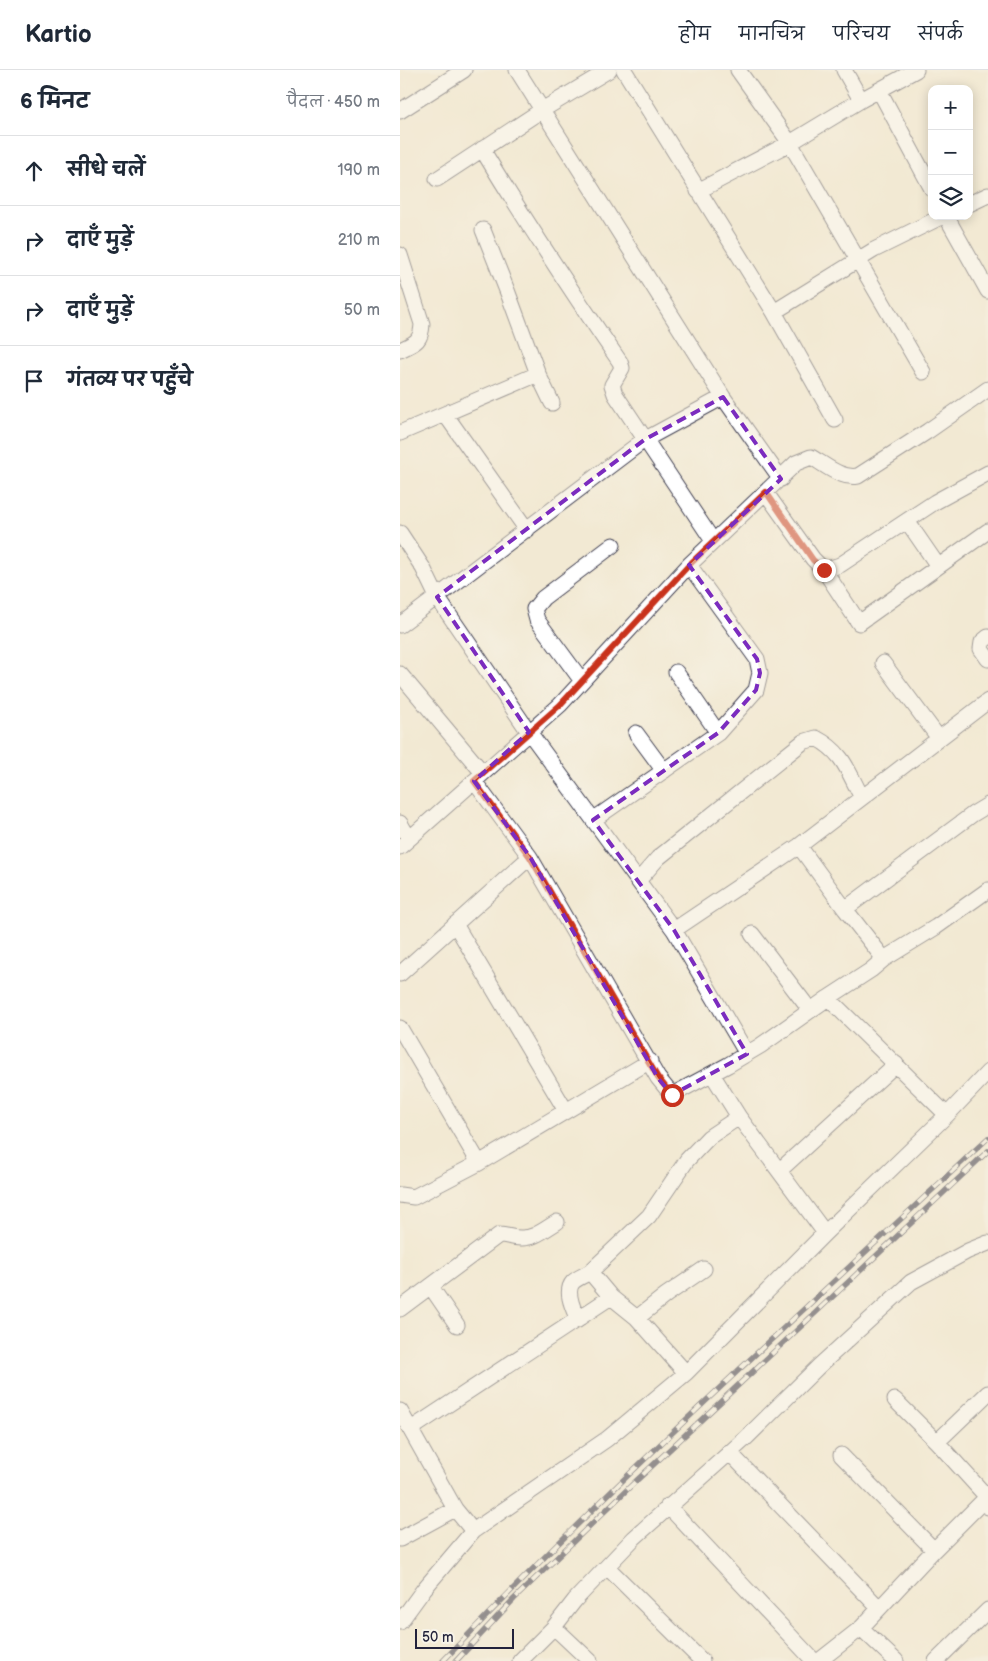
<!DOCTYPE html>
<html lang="hi">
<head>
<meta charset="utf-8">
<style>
  :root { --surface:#fff; --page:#f6f6f7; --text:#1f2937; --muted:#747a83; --line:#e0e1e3 }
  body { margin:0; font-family:"Balsamiq Sans","Playpen Sans Deva",sans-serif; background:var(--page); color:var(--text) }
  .controls { position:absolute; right:15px; top:15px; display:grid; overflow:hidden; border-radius:10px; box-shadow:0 2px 12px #0003 }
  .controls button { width:45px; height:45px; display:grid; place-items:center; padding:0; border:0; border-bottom:1px solid var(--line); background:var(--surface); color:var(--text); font:25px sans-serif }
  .scale { position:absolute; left:15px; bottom:12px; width:99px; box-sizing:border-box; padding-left:5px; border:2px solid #22223b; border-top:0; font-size:14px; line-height:18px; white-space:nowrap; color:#22223b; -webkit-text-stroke:4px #f7f3e8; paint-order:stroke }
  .stop { position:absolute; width:15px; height:15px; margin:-11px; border:4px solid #c8321e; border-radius:50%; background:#fff }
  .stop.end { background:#c8321e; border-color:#fff; box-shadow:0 1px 5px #0008 }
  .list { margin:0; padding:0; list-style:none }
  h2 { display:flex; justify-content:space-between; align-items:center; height:65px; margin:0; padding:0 20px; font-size:21px }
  h2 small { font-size:16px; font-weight:400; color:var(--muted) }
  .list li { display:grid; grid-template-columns:32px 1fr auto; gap:15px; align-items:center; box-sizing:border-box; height:70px; padding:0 20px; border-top:1px solid var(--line) }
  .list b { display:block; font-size:19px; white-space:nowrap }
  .list em { font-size:16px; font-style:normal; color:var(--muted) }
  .icon { flex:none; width:28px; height:28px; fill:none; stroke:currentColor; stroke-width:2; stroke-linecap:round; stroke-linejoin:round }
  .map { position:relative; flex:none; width:588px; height:1591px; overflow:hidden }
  header { display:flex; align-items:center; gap:30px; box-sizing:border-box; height:70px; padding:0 25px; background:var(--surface); border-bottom:1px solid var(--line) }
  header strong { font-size:24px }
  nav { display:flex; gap:28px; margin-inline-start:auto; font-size:18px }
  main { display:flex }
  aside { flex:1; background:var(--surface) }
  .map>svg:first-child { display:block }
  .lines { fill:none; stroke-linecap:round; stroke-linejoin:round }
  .minor-casing { stroke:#414052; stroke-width:17 }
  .minor { stroke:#fff; stroke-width:15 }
  .rail-casing { stroke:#22223b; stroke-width:5.5 }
  .rail { stroke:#f7f3e8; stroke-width:4; stroke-dasharray:11; stroke-linecap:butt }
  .route { stroke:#c8321e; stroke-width:6 }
  .marked { fill:none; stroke:#7b2cbf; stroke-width:4; stroke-dasharray:10 6; stroke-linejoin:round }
</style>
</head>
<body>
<header>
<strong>Kartio</strong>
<nav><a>होम</a><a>मानचित्र</a><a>परिचय</a><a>संपर्क</a></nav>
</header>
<main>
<aside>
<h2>6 मिनट<small>पैदल · 450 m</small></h2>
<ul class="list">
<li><svg class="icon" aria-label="ahead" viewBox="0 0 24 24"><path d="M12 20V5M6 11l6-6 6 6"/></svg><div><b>सीधे चलें</b></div><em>190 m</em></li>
<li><svg class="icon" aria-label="right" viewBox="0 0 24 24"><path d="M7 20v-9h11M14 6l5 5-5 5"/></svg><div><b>दाएँ मुड़ें</b></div><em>210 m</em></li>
<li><svg class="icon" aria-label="right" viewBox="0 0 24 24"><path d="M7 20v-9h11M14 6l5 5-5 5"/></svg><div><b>दाएँ मुड़ें</b></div><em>50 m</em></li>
<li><svg class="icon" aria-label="arrive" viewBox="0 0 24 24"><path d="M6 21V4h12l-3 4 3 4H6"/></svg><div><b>गंतव्य पर पहुँचे</b></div></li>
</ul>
</aside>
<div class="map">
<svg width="588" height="1591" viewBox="0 0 588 1591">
  <rect width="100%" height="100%" fill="#f7f3e8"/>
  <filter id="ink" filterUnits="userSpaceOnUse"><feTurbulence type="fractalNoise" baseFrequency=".02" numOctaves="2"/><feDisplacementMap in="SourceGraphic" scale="10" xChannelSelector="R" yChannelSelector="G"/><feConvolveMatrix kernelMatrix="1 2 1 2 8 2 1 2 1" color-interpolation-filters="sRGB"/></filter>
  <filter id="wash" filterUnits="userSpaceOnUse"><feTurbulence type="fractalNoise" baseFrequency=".0096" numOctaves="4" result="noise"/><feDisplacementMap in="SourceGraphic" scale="20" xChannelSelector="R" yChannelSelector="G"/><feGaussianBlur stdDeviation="1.12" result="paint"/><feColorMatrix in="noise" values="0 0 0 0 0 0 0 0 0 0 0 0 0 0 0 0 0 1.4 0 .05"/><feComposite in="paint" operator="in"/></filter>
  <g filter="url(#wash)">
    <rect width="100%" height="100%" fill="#f2e9d3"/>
  </g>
  <g filter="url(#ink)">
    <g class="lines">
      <g class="minor-casing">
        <path id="minor" d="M117 0 323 327 381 409
          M224 0 374 242 435 350
          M338 0 390 73 523 302
          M444 0 461 30
          M479 20 532 119
          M0 41 64 0
          M82 79C126 152 172 222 220 292L222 298 212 315 215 324 313 471
          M37 109 142 40 209 0
          M298 121 390 73 461 30 516 0
          M569 134 588 125
          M546 146 588 221
          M0 185 22 254C21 272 15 273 0 280
          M374 242 474 180 543 146
          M138 304 152 333
          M45 344 127 460
          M0 363 138 304 108 223 83 160
          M366 423 413 489 424 500 440 495 535 432 588 403
          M507 451 538 496
          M0 463 23 498 37 527 129 662 274 860 347 984
          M424 500 459 553 588 461
          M0 555 244 370 323 327
          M588 567 582 572 581 579 588 589
          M483 593 538 667
          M276 602 318 663
          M0 604 83 703
          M182 611 137 550 134 539 143 528 213 475
          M236 663 264 701
          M74 711 130 787 258 1008 272 1025 328 995 360 976 428 928 471 900 484 889 536 857 588 820
          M193 750 318 663 356 620 360 603 357 589 289 495
          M0 753 9 768
          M399 776 445 839 484 889
          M0 777 160 635 289 495 396 393 411 387C426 395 440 409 458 406L528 361 588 319
          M238 811 258 788 403 672 416 668C443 682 448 701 461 726
          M445 839 573 744 588 735
          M55 854 166 1041
          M274 860 399 776 588 631
          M352 864 410 940
          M0 904 130 787
          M428 928 547 1045
          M0 958 79 1093
          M312 1004 339 1047 425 1163
          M379 1101 496 994
          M0 1125 14 1127 79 1093 250 991
          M31 1217 57 1255
          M0 1239 99 1165C107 1165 112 1168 120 1168 134 1169 145 1159 157 1152
          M237 1248 266 1225 304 1199
          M178 1250C174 1240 164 1222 173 1212 177 1208 185 1205 190 1202
          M286 1303 237 1248 211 1227 190 1202 249 1146 287 1090 309 1067 339 1047
          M495 1330 537 1372 587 1427 588 1437
          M0 1341 55 1439 73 1461
          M11 1359 211 1227
          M537 1372 588 1323
          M329 1382 479 1538
          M441 1385 534 1480
          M268 1436 414 1591
          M0 1469 55 1439
          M207 1497 302 1591
          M0 1552 24 1519 73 1461 207 1369 286 1303 425 1163 547 1045 588 1002
          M154 1557 190 1591
          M461 1558 496 1591
          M120 1591 154 1557 175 1530 234 1468 346 1368 419 1296 511 1212 568 1181 588 1173
          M419 1591 461 1558 534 1480 588 1426
          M536 1591 588 1540"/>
      </g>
      <use href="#minor" class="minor"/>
      <g class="rail-casing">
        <path id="rail" d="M43 1591C216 1409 404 1240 588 1068
          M56 1591 114 1529 236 1411 588 1081"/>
      </g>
      <use href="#rail" class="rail"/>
    </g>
  </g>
  <g class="lines" filter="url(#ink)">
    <path class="route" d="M272 1025 258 1008 130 787 74 711 160 635 289 495 366 422 413 490 424 500"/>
  </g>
  <path d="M0 0H588V1591H0ZM323 327 381 409 289 495 357 589 360 603 356 620 318 663 193 750 274 860 347 984 272 1025 258 1008 130 787 74 711 129 662 37 527 244 370Z" fill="#f2e9d3" fill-opacity=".55" fill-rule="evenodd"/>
  <path class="marked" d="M323 327 381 409 289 495 357 589 360 603 356 620 318 663 193 750 274 860 347 984 272 1025 258 1008 130 787 74 711 129 662 37 527 244 370Z"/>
</svg>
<div class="controls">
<button>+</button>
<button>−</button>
<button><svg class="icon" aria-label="layers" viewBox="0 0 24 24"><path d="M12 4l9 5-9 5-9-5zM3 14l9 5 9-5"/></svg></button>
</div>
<div class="scale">50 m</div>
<div class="stop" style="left:272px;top:1025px"></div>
<div class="stop end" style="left:424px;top:500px"></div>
</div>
</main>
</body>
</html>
